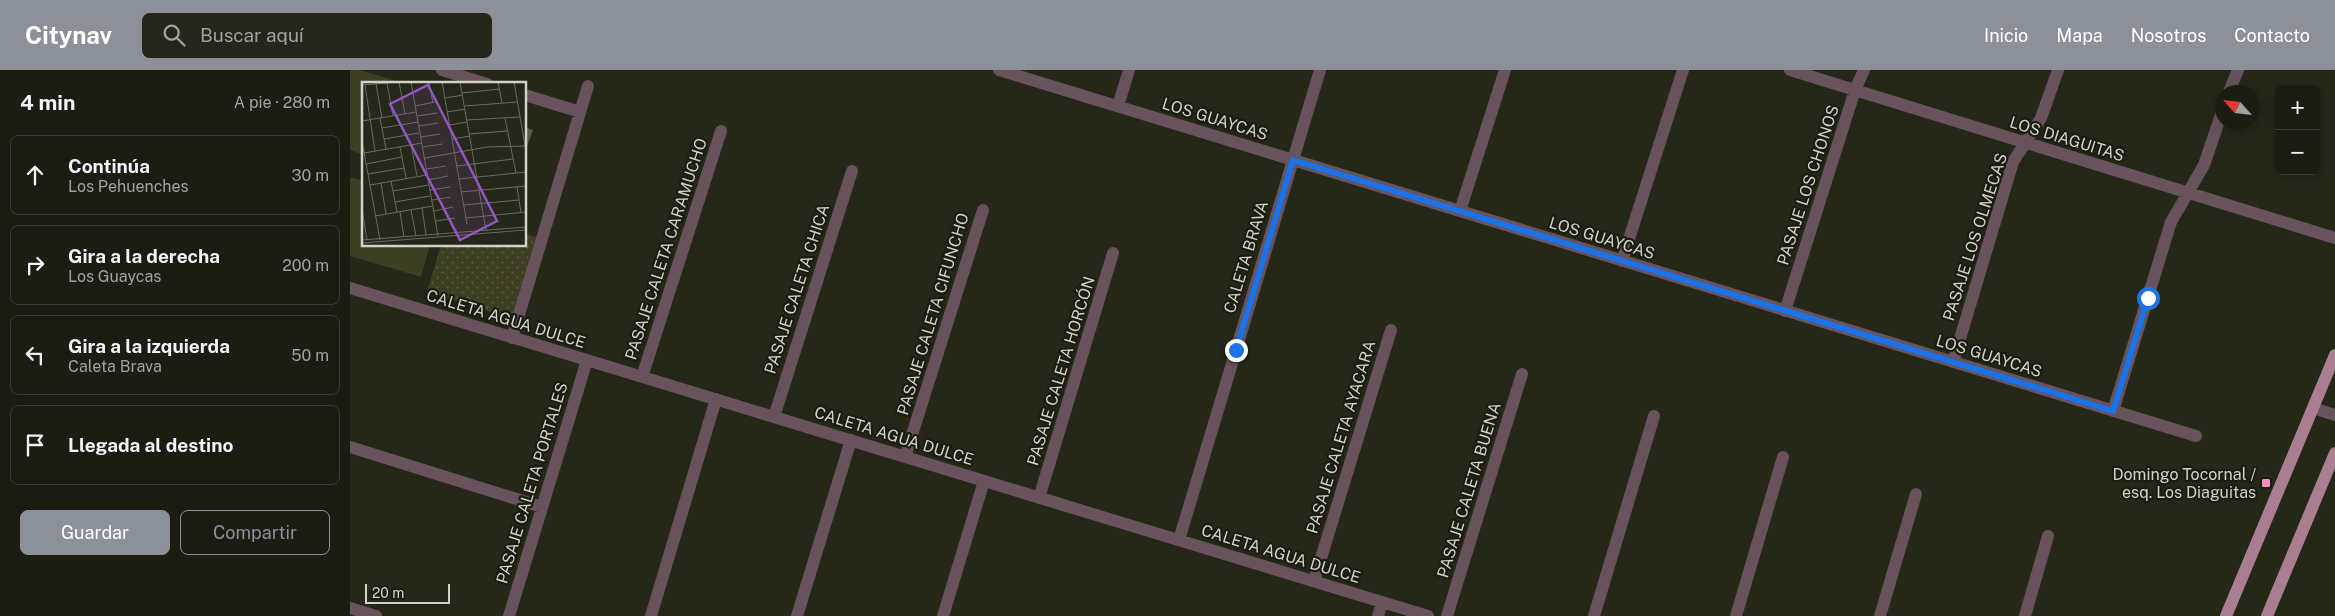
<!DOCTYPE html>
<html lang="es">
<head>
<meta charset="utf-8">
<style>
  :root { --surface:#1c1d12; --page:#25261b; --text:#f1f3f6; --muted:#a0a29f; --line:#3a3b32; --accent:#8c9099 }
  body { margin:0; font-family:"Public Sans",sans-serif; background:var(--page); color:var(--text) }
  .controls { position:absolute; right:15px; top:15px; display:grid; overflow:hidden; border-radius:8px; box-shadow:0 2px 12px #0003 }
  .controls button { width:45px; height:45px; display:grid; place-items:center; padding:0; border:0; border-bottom:1px solid var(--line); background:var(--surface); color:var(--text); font:25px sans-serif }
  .compass { position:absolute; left:1865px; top:15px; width:45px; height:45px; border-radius:50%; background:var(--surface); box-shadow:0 2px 12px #0003; rotate:297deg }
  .scale { position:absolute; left:15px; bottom:12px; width:85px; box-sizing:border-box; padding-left:5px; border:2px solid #d1d2c9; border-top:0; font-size:14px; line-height:18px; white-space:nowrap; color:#d1d2c9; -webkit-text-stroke:4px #1c1d0f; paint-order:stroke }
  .stop { position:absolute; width:15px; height:15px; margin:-11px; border:4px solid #1a73e8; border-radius:50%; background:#fff }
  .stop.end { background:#1a73e8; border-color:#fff; box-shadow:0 1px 5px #0008 }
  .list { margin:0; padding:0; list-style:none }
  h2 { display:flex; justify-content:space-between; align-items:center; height:65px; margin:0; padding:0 20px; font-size:21px }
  h2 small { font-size:16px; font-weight:400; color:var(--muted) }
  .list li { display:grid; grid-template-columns:32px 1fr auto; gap:15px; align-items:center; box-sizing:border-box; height:80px; margin:0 10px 10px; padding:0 10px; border:1px solid var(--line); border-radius:8px }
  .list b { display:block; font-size:19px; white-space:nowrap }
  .list p { margin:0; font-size:16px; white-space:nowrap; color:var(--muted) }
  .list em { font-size:16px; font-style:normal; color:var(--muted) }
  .actions { display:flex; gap:10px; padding:15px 20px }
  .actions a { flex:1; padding:11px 0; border:1px solid var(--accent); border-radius:8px; text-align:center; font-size:18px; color:var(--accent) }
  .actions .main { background:var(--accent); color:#fff }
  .icon { flex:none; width:28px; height:28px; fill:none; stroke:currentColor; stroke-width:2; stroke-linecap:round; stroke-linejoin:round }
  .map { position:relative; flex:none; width:1985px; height:546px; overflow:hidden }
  header { display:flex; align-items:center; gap:30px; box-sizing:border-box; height:70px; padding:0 25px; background:var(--accent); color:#fff }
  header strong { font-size:24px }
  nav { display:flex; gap:28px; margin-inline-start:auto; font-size:18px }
  .search { width:350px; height:45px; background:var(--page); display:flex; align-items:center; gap:12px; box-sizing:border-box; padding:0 18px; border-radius:8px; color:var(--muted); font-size:19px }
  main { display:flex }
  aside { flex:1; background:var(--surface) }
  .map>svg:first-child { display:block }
  .grass { fill:url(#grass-dots) }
  .pitch { fill:#3c3f22 }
  .building { fill:#575949; filter:url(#shadow) }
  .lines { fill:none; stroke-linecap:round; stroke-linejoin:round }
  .minor { stroke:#68525c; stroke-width:12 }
  .major { stroke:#a97e91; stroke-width:12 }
  .route { stroke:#1a73e8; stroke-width:6 }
  .poi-dot { fill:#fb8fc3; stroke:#1c1d0f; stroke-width:2 }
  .labels { text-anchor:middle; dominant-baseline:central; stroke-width:4.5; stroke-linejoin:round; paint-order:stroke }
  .street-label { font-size:16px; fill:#d1d2c9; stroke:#1c1d0f }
  .poi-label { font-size:16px; fill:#d1d2c9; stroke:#1c1d0f; text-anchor:end }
  .inset-road { fill:none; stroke:#6a6b5f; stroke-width:1 }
  .view { fill:#9056c2; fill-opacity:0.15; stroke:#9056c2; stroke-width:2.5 }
  .inset-edge { fill:none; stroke:#d1d2c9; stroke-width:2.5 }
</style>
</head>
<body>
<header>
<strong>Citynav</strong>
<div class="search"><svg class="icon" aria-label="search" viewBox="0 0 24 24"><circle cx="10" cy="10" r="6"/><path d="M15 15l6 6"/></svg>Buscar aquí</div>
<nav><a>Inicio</a><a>Mapa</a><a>Nosotros</a><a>Contacto</a></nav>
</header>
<main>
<aside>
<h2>4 min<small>A pie · 280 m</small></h2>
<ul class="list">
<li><svg class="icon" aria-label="ahead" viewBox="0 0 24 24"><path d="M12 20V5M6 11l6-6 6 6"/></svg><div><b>Continúa</b><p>Los Pehuenches</p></div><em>30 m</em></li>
<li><svg class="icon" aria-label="right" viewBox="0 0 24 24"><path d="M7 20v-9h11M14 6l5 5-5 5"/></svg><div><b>Gira a la derecha</b><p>Los Guaycas</p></div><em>200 m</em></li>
<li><svg class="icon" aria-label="left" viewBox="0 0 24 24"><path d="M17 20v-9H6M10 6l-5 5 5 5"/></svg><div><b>Gira a la izquierda</b><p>Caleta Brava</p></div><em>50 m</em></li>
<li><svg class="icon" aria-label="arrive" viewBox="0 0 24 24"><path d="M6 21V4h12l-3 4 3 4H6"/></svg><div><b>Llegada al destino</b></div></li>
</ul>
<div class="actions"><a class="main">Guardar</a><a>Compartir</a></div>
</aside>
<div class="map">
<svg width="1985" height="546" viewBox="0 0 1985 546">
  <defs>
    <pattern id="grass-dots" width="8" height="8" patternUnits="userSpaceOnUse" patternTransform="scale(1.25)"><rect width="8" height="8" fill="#3c3f22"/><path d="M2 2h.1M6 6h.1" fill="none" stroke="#575a41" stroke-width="1.8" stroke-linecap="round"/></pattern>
    <filter id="shadow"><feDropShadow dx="-4.5" dy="4.5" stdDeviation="1" flood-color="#0009"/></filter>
  </defs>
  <rect width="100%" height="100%" fill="#252718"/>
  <path class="grass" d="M175 164 186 167 163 249 77 222 91 175H175Z"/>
  <path class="pitch" d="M0 0H10L56 14H14V85L0 80Z
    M0 107 14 111V175H80L71 207 0 186Z"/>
  <path class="building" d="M175 57 183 60 175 82Z"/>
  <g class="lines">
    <path class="minor" d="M92 0 137 14
      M649 0 1846 366
      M1440 0 1985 168
      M1879 22 1888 0
      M175 25 230 42
      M768 36 779 0
      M1110 141 1155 0
      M1272 191 1333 0
      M0 218 1078 546
      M1435 241 1505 20 1514 0
      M162 268 238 16
      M1603 292 1663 92 1691 48 1708 0
      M292 307 371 61
      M1963 338 1985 345
      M1763 341 1821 152 1854 95 1872 42
      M424 347 502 101
      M0 377 192 437
      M555 387 633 140
      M689 428 763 183
      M829 470 970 0
      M964 511 1041 260
      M0 538 26 546
      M159 546 237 290
      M301 546 366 329
      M447 546 501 370
      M593 546 634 411
      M1028 546 1032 532
      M1097 546 1172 304
      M1244 546 1304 346
      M1386 546 1433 387
      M1530 546 1566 424
      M1675 546 1698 466"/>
    <path class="major" d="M1876 546 1985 285
      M1917 546 1985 383"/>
  </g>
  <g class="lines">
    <path class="route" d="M886 280 943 90 1763 341 1798 228"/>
  </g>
  <rect class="poi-dot" x="1911" y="408" width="10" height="10" rx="2.5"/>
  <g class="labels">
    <g class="street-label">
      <text transform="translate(865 49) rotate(17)">LOS GUAYCAS</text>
      <text transform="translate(1717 69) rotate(17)">LOS DIAGUITAS</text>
      <text transform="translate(1458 115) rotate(-72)">PASAJE LOS CHONOS</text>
      <text transform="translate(1625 167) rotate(-72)">PASAJE LOS OLMECAS</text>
      <text transform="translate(1252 168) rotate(17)">LOS GUAYCAS</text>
      <text transform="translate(316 179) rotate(-72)">PASAJE CALETA CARAMUCHO</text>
      <text transform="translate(896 187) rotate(-73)">CALETA BRAVA</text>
      <text transform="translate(447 219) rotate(-72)">PASAJE CALETA CHICA</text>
      <text transform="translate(583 244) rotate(-73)">PASAJE CALETA CIFUNCHO</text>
      <text transform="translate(156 249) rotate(17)">CALETA AGUA DULCE</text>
      <text transform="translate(1639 286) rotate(17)">LOS GUAYCAS</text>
      <text transform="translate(711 301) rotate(-73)">PASAJE CALETA HORCÓN</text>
      <text transform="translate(544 366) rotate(17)">CALETA AGUA DULCE</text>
      <text transform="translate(991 367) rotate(-73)">PASAJE CALETA AYACARA</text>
      <text transform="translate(182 413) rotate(-73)">PASAJE CALETA PORTALES</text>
      <text transform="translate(1119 420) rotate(-73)">PASAJE CALETA BUENA</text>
      <text transform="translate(931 484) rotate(17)">CALETA AGUA DULCE</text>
    </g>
    <g class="poi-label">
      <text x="1906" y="404">Domingo Tocornal /<tspan x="1906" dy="18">esq. Los Diaguitas</tspan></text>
    </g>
  </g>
  <g transform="translate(12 12)">
    <rect width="164" height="164" fill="#252718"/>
    <path class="inset-road" d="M37 0 43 32M49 0 76 154M67 0 71 21M80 0 105 142M98 0 124 148M136 0 140 21M152 0 164 69M25 1 31 34M14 2 20 36M0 3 37 0M3 3 13 69M100 11 138 7M83 16 101 13M53 24 73 20M103 24 155 20M85 30 103 27M55 34 75 31M18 36 24 67M143 36 154 91M105 38 158 35M0 39 54 30M88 43 105 40M57 44 76 41M20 46 56 40M107 52 145 49M59 55 78 52M22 57 57 51M90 57 108 54M0 59 18 158M49 63 55 94M38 65 44 96M61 65 80 62M2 71 60 61M63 76 125 65 164 64M4 82 40 75M95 84 151 77M64 87 84 84M6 92 42 86M97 97 164 90M66 98 86 94M29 99 35 130M19 101 24 132M8 103 65 93M155 105 159 131M68 108 88 105M31 109 67 103M99 110 164 104M70 118 89 115M33 120 68 114M102 123 157 118M60 126 64 153M0 127 5 158M49 128 54 154M72 129 91 125M38 130 42 155M13 134 71 124M104 136 164 130M74 139 93 136M0 158 164 145M0 161 164 148"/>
    <path class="view" d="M66 3 135 139 98 158 28 22Z"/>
    <rect width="164" height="164" class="inset-edge"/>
  </g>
</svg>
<div class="controls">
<button>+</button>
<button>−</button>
</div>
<svg class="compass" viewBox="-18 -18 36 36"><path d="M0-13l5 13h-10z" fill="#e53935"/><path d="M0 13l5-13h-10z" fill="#a0a29f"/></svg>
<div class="scale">20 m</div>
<div class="stop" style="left:1798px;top:228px"></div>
<div class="stop end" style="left:886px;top:280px"></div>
</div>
</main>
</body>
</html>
